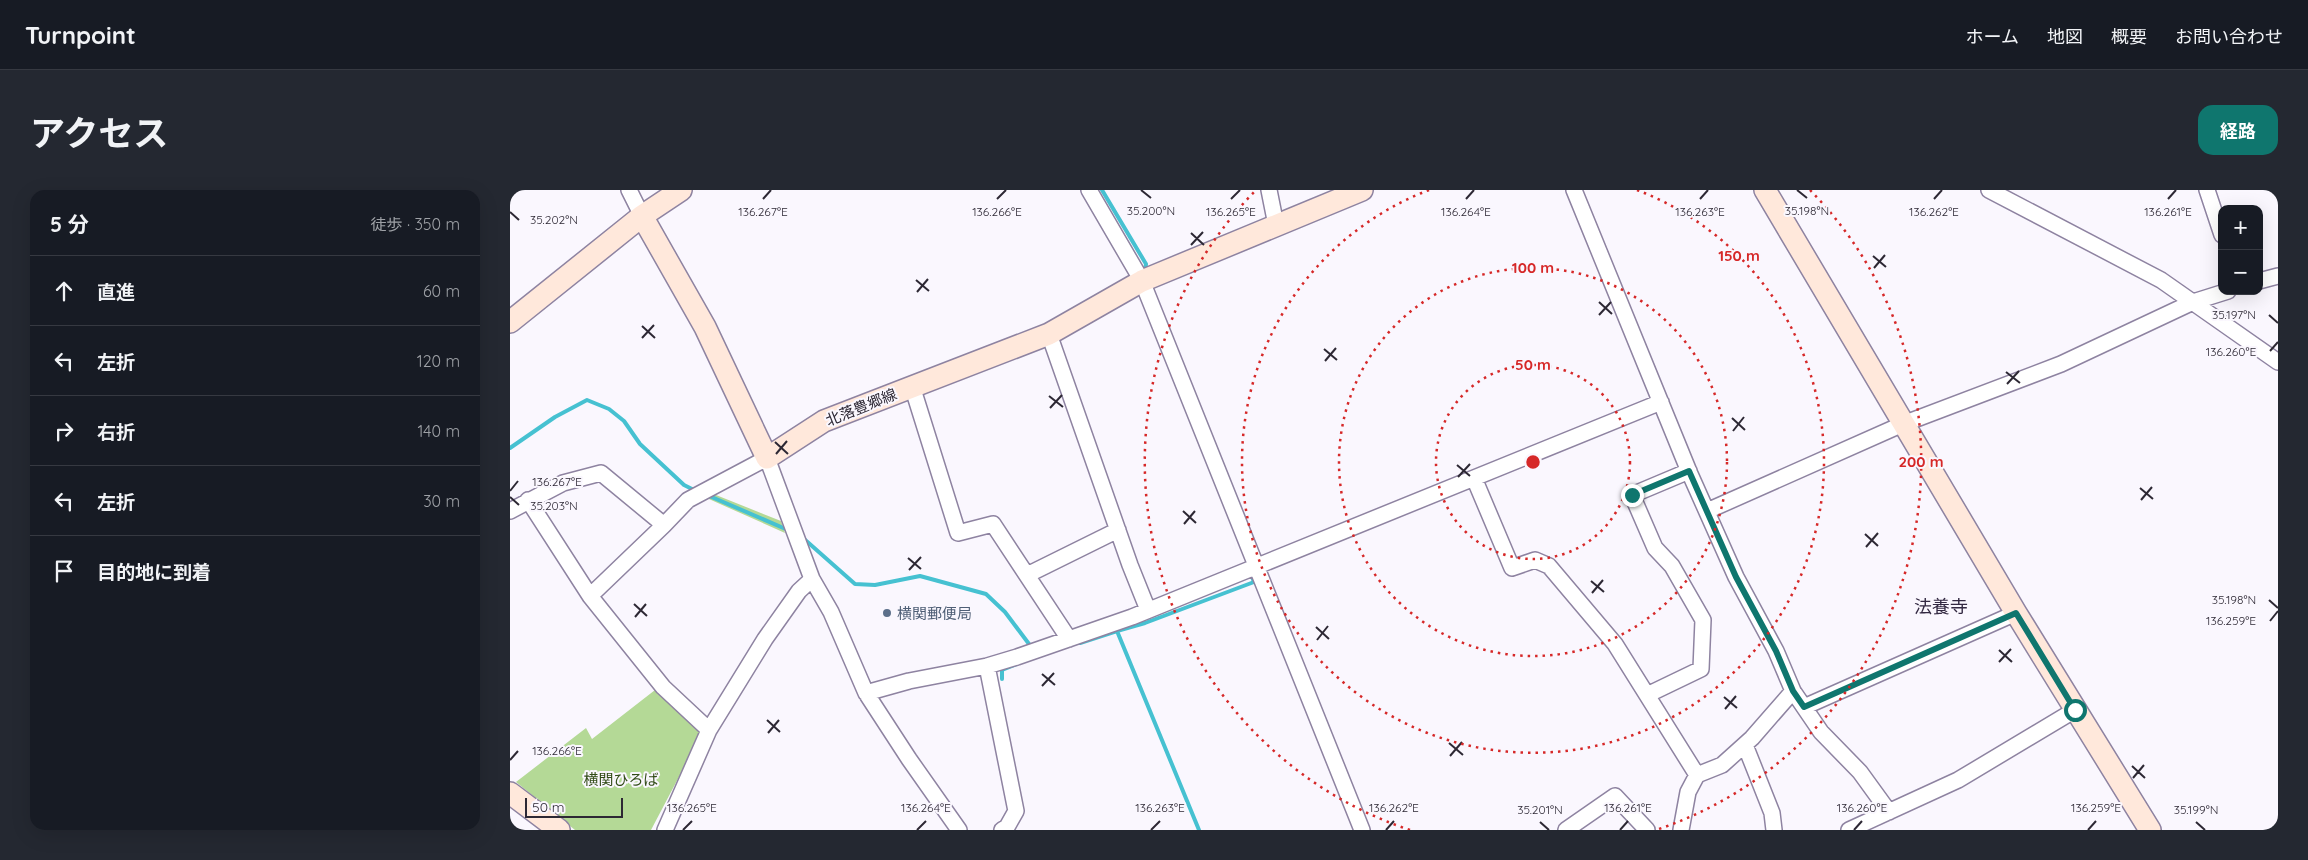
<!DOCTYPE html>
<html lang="ja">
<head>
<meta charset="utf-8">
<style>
  :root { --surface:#171b24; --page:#242831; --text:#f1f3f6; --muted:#9ea1a6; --line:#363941; --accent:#0f766e }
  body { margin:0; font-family:Quicksand,"Noto Sans JP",sans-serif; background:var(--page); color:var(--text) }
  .controls { position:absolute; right:15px; top:15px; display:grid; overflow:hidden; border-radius:10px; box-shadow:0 5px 20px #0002 }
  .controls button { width:45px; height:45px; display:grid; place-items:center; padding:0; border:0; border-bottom:1px solid var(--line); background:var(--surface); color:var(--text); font:25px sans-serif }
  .scale { position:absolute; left:15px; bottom:12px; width:98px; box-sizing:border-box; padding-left:5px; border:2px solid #2d2834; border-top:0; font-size:14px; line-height:18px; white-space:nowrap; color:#2d2834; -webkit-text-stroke:4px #faf7fe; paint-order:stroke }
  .stop { position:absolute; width:15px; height:15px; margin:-11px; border:4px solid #0f766e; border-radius:50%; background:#fff }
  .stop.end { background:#0f766e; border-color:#fff; box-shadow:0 1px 5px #0008 }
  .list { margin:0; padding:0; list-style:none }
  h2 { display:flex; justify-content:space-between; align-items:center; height:65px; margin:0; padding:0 20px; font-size:21px }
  h2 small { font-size:16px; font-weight:400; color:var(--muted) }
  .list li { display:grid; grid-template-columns:32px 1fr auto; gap:15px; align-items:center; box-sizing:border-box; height:70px; padding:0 20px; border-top:1px solid var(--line) }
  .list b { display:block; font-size:19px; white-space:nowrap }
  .list em { font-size:16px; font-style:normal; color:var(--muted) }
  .icon { flex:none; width:28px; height:28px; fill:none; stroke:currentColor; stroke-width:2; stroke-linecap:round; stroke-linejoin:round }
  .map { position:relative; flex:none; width:1768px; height:640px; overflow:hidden; border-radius:15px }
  header { display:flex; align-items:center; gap:30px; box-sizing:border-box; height:70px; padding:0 25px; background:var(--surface); border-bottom:1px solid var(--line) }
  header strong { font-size:24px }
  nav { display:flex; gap:28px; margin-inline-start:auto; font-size:18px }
  .intro { display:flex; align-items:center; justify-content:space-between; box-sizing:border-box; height:120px; padding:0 30px }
  h1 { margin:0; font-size:35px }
  .button { padding:12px 22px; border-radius:15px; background:var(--accent); color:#fff; font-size:18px; font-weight:700 }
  main { display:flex; gap:30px; padding:0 30px }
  aside { flex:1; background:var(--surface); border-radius:15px; box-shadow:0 5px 20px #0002 }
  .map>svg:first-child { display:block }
  .green { fill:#b4d996 }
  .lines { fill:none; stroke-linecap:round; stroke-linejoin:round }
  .stream { stroke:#46c1d1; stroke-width:4 }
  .street-casing { stroke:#8e83a1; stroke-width:18 }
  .secondary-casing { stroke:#8e83a1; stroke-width:24 }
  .street { stroke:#fff; stroke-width:15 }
  .secondary { stroke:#ffe8db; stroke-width:21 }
  .route { stroke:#0f766e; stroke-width:6 }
  .ticks { fill:none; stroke:#2d2834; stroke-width:2 }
  .ring { fill:none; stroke:#d62828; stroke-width:2.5; stroke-dasharray:2.5 5 }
  .service-dot { fill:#5c6f8a; stroke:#faf7fe; stroke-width:2 }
  .labels { text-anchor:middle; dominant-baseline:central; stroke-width:4; stroke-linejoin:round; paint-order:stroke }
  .street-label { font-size:15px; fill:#2d2834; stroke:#faf7fe }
  .service-label { font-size:15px; fill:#4e5e75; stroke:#faf7fe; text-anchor:start }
  .park-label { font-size:15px; fill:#324c18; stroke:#faf7fe }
  .quarter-label { font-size:18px; fill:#332942; stroke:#faf7fe }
  .ticks-label { font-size:12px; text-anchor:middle; fill:#2d2834; stroke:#faf7fe; stroke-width:4; stroke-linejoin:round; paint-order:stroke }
  .centre { fill:#d62828; stroke:#faf7fe; stroke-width:2.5 }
  .ring-label { font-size:15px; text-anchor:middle; font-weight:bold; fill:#d62828; stroke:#faf7fe; stroke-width:4; stroke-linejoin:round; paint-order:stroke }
</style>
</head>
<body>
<header>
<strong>Turnpoint</strong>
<nav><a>ホーム</a><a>地図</a><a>概要</a><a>お問い合わせ</a></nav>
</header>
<div class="intro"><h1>アクセス</h1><a class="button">経路</a></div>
<main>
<aside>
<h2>5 分<small>徒歩 · 350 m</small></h2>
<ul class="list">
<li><svg class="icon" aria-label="ahead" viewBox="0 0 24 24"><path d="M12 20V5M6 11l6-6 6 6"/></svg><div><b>直進</b></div><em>60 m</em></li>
<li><svg class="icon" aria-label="left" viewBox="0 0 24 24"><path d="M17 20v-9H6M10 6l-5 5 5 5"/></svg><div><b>左折</b></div><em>120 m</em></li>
<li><svg class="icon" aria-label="right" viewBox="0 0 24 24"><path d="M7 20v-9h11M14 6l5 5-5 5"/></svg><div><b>右折</b></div><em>140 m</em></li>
<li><svg class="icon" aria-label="left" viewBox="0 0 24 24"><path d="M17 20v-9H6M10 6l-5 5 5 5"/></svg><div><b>左折</b></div><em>30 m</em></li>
<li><svg class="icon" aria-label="arrive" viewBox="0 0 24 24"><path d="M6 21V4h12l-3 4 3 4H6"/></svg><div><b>目的地に到着</b></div></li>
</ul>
</aside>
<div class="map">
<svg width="1768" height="640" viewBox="0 0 1768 640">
  <rect width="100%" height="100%" fill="#faf7fe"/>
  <path class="green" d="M186 297 271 331 275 343 181 301Z
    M145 500 192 543 141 640H65L6 592 76 538 82 549Z"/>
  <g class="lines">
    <path class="stream" d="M592 0 636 74 635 83
      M0 258 45 227 77 210 99 219 114 231 130 254 174 295 186 301
      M197 305 278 340
      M293 348 345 394 365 395 410 386 476 404 495 422 522 458
      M607 441 635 433 744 392 741 384
      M570 453 607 441 689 640
      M492 489V480L507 474"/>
    <g class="street-casing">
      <path id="street" d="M119 0 132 26
        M579 0 632 91 852 640
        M759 0 766 35
        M1064 0 1180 284 1226 387 1266 461 1283 501 1311 542 1350 582 1379 622
        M1479 0 1651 90 1768 172
        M1697 0 1712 45
        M1749 91 1768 86
        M539 144 620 375 638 420
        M402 196 448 343 483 334 559 449
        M964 288 1002 378 1025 370 1039 376 1105 454 1187 585
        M18 310 80 406 153 497 199 540
        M0 321 53 293 91 283 154 335 178 310 257 268 302 389 321 422 356 503 399 569 449 640
        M1197 321 1393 234 1551 174 1683 112 1718 101
        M517 385 608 340
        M80 406 154 335
        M477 476 506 621 497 637 492 640
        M356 503 399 491 477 476 507 467 622 427 1151 212
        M1137 505 1191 479 1193 430 1162 376 1145 358 1122 305 1179 281
        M1294 517 1506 423
        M1235 555 1262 623 1264 640
        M155 640 199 540 255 449 289 401 302 389
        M1056 640 1105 606 1137 640
        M1171 640 1178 602 1187 585 1212 575 1242 548 1283 501
        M1339 640 1448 590 1565 520"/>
    </g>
    <g class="secondary-casing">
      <path id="secondary" d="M1255 0 1506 423 1640 640
        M132 26 171 0
        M0 132 132 26 195 137 257 268 314 231 539 144 632 91 852 0
        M0 603 49 640"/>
    </g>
    <use href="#street" class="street"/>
    <use href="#secondary" class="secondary"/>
  </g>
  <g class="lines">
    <path class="route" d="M1122 305 1179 281 1226 387 1266 461 1283 501 1294 517 1506 423 1565 520"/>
  </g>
  <path class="ticks" d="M631 0 641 8M1287 0 1297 8M253 9 261 0M487 9 496 0M721 9 730 0M956 9 964 0M1190 9 1198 0M1424 9 1432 0M1658 9 1666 0M0 22 9 30M681 43 694 55M681 55 693 42M1363 66 1376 77M1364 78 1375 65M406 90 419 101M407 102 418 89M1089 112 1102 124M1089 125 1101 112M1759 125 1768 133M132 136 145 148M132 148 144 135M814 159 827 170M1760 161 1768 152M815 171 826 158M1496 182 1510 193M1497 194 1509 181M539 206 553 217M540 218 552 205M1222 228 1235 240M1223 241 1234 227M265 252 278 264M266 264 277 251M947 275 960 286M948 287 960 274M1630 298 1643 309M0 301 8 291M0 307 9 315M1631 310 1642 297M673 321 686 333M674 334 685 321M1355 344 1368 356M1356 357 1368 343M398 368 411 379M399 380 411 367M1081 391 1094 402M1082 403 1093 390M1759 410 1768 418M124 414 137 426M125 427 136 414M1760 431 1768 421M806 437 819 449M807 450 818 436M1489 460 1502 472M1489 472 1501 459M532 484 545 495M532 496 544 483M1214 507 1227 518M1215 519 1226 506M257 530 270 542M258 543 269 530M939 553 953 565M940 566 952 552M0 570 8 561M1622 576 1635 588M1623 588 1634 575M1030 632 1039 640M1686 632 1695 640M173 640 182 631M407 640 416 631M641 640 650 631M876 640 884 631M1110 640 1118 631M1344 640 1352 631M1578 640 1586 631"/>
  <g class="ring">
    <circle cx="1023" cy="272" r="97"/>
    <circle cx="1023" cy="272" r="194"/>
    <path d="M1127 0A291 291 0 1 1 919 0"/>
    <path d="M900 640A388 388 0 0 1 746 0M1300 0A388 388 0 0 1 1146 640"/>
  </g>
  <circle class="service-dot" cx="377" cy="423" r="5"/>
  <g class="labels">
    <g class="street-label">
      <text transform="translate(351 217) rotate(-22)">北落豊郷線</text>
    </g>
    <g class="service-label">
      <text x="387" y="423">横関郵便局</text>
    </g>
    <g class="park-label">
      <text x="111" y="589">横関ひろば</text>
    </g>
    <g class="quarter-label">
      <text x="1431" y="416">法養寺</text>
    </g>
  </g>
  <g class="ticks-label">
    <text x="641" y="25">35.200°N</text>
    <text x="1297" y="25">35.198°N</text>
    <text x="253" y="26">136.267°E</text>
    <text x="487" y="26">136.266°E</text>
    <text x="721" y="26">136.265°E</text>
    <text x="956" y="26">136.264°E</text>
    <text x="1190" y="26">136.263°E</text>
    <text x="1424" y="26">136.262°E</text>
    <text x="1658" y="26">136.261°E</text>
    <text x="44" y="34">35.202°N</text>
    <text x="1724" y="129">35.197°N</text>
    <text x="1721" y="166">136.260°E</text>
    <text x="47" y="296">136.267°E</text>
    <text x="44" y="320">35.203°N</text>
    <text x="1724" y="414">35.198°N</text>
    <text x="1721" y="435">136.259°E</text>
    <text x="47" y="565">136.266°E</text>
    <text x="182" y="622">136.265°E</text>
    <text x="416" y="622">136.264°E</text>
    <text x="650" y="622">136.263°E</text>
    <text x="884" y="622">136.262°E</text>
    <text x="1118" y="622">136.261°E</text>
    <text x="1352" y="622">136.260°E</text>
    <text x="1586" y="622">136.259°E</text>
    <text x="1030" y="624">35.201°N</text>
    <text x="1686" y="624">35.199°N</text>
  </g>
  <circle cx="1023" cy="272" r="8" class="centre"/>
  <g class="ring-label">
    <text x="1229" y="71">150 m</text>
    <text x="1023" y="83">100 m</text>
    <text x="1023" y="180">50 m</text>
    <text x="1411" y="277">200 m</text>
  </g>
</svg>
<div class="controls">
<button>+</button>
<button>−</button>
</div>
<div class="scale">50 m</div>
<div class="stop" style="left:1565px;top:520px"></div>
<div class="stop end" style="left:1122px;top:305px"></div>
</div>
</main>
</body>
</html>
